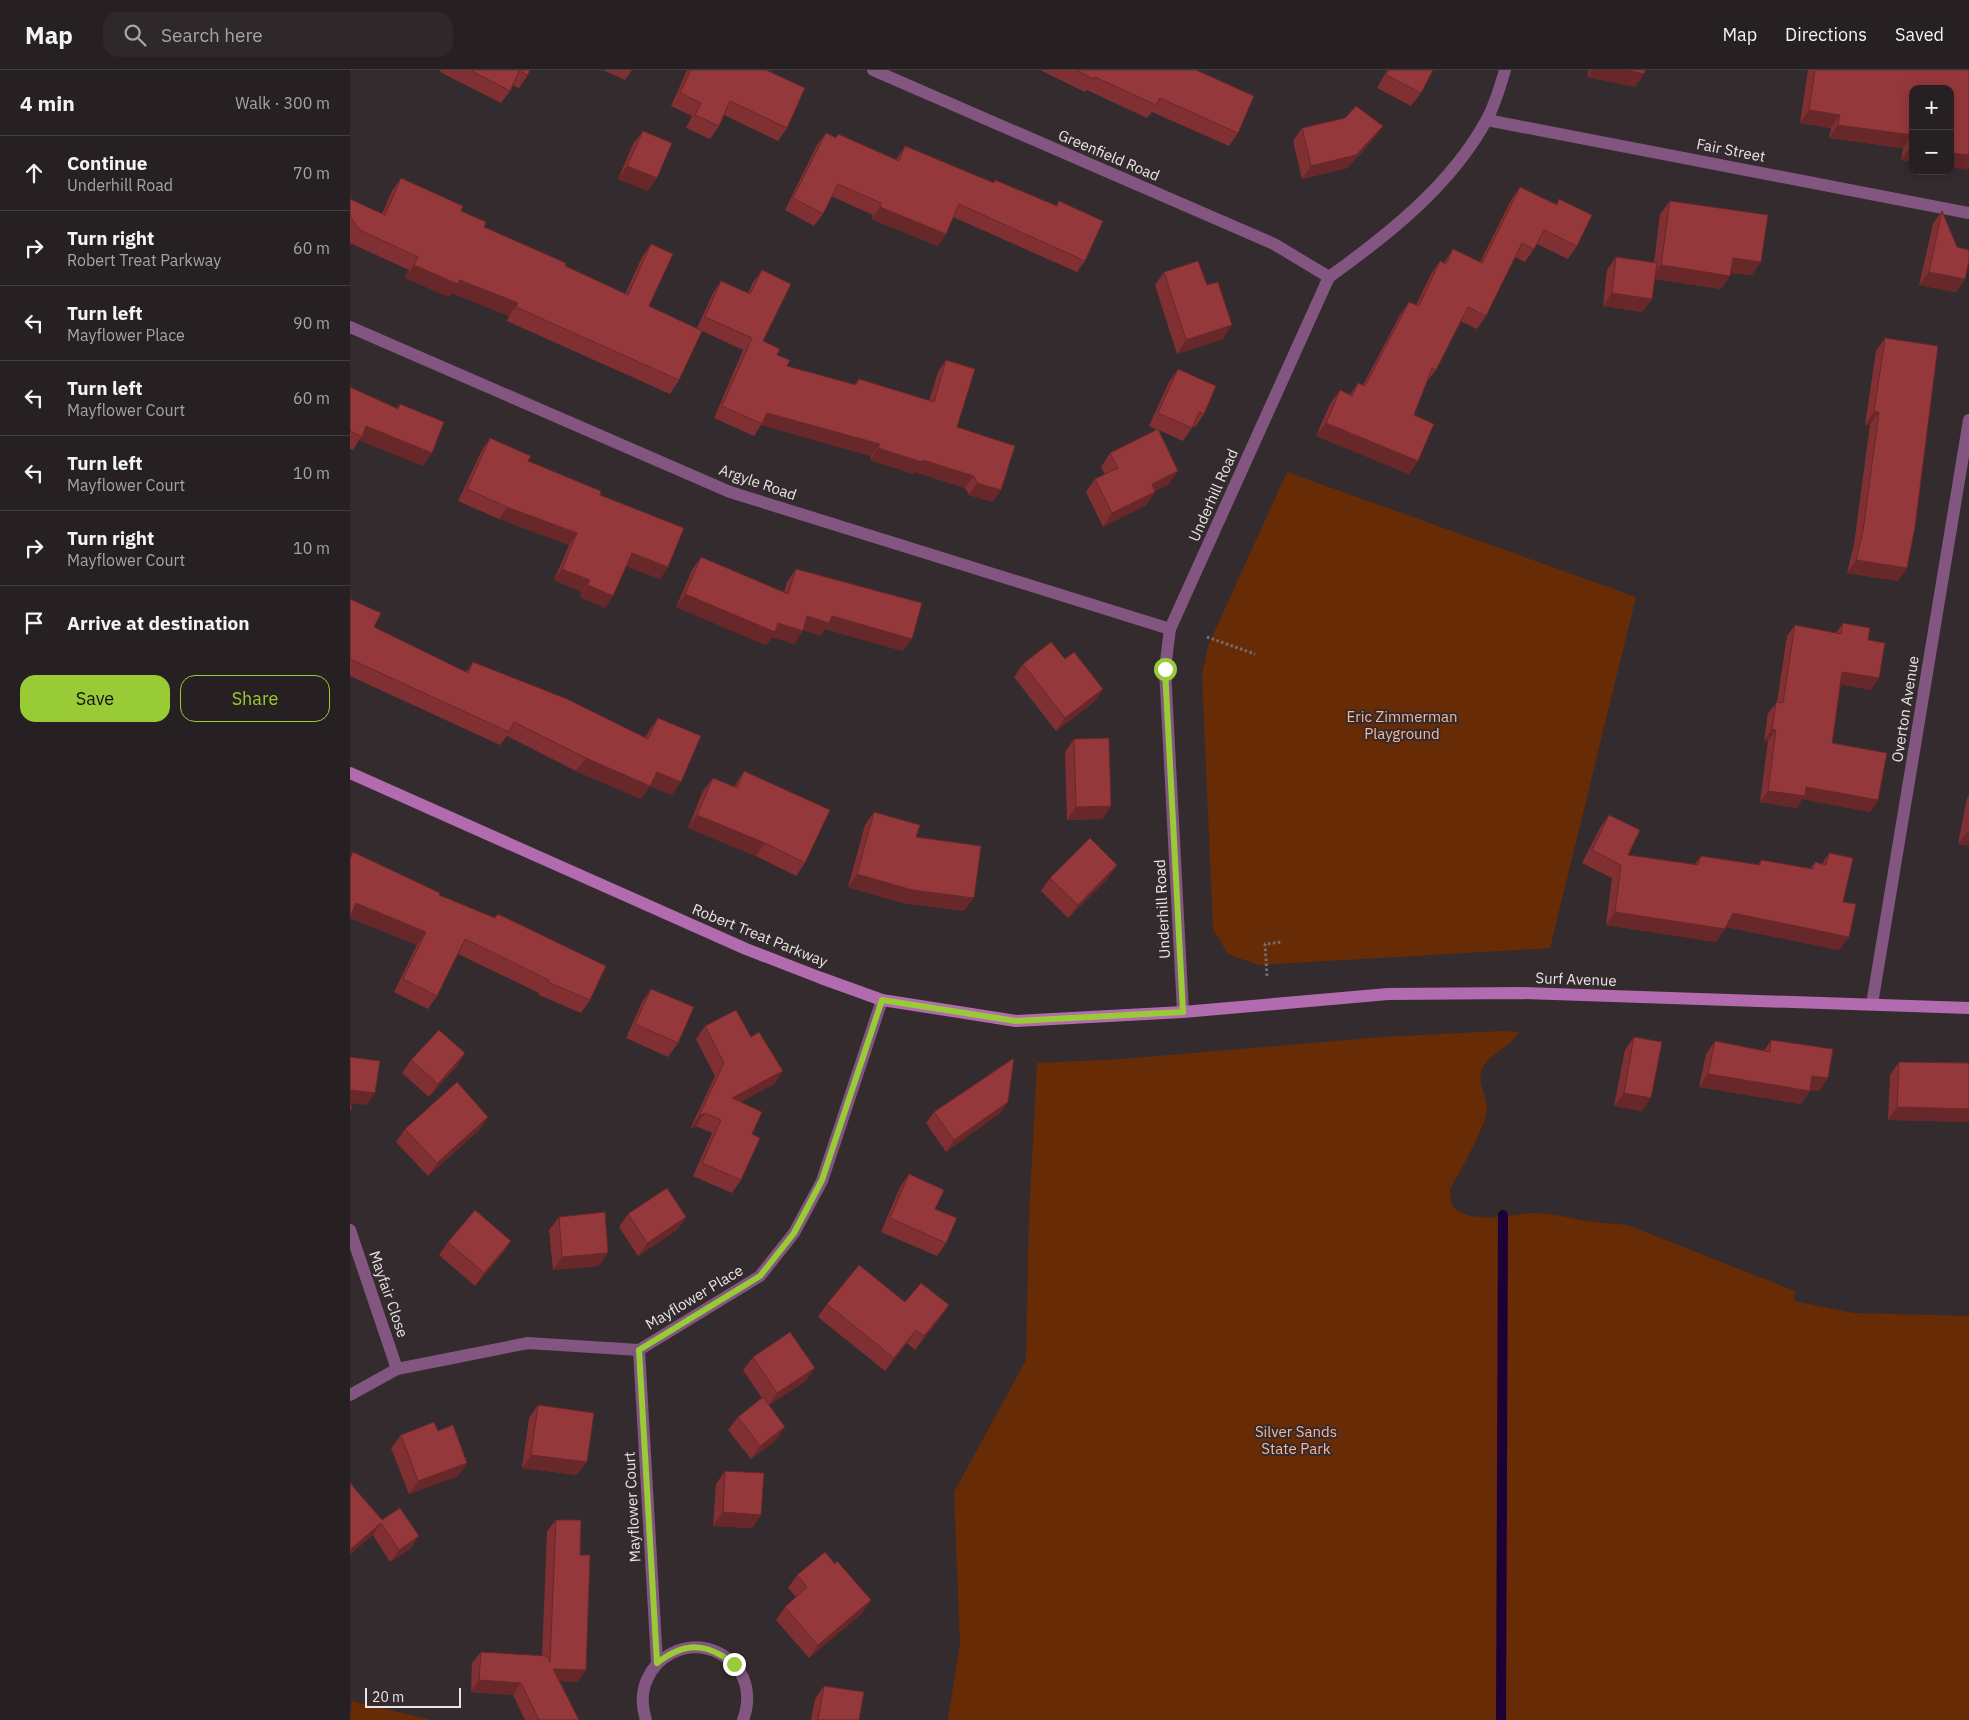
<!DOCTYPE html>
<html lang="en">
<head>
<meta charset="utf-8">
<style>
  :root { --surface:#272022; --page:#2f282a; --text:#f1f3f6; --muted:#a4a3a5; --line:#433e40; --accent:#98cb36 }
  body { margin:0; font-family:"IBM Plex Sans",sans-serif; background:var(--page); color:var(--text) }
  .controls { position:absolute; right:15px; top:15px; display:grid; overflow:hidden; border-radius:10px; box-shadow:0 2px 12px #0003 }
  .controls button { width:45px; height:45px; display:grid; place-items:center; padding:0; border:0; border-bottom:1px solid var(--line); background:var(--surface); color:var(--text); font:25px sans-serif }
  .scale { position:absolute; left:15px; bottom:12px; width:96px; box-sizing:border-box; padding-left:5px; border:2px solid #eae4e6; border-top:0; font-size:14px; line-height:18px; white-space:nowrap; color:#eae4e6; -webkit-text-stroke:4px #342b2e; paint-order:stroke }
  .stop { position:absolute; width:15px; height:15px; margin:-11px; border:4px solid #98cb36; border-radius:50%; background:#fff }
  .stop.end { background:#98cb36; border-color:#fff; box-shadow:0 1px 5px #0008 }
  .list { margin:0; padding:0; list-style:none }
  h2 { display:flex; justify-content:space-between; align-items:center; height:65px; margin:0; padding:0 20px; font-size:21px }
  h2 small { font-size:16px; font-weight:400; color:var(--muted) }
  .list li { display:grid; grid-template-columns:32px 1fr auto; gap:15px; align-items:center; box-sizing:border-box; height:75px; padding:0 20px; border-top:1px solid var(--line) }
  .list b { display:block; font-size:19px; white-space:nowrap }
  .list p { margin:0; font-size:16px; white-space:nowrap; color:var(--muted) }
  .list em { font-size:16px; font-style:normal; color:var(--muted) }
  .actions { display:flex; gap:10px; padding:15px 20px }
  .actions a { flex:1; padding:11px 0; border:1px solid var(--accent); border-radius:15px; text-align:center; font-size:18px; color:var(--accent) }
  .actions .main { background:var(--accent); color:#111 }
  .icon { flex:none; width:28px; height:28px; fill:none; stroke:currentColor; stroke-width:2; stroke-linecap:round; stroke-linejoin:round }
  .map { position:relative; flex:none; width:1619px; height:1650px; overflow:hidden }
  header { display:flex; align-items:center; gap:30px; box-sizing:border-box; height:70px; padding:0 25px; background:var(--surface); border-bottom:1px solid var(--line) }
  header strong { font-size:24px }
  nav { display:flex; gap:28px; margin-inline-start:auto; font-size:18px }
  .search { width:350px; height:45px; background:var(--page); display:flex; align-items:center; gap:12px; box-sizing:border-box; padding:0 18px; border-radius:15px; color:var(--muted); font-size:19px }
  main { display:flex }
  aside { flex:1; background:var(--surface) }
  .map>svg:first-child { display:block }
  .green { fill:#672c06 }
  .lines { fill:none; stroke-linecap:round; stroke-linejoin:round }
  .stream { stroke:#1c0036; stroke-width:10 }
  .path { stroke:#756d6f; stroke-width:3; stroke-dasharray:2.5 2.5; stroke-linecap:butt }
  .street { stroke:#825680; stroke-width:12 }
  .secondary { stroke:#b16bae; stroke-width:12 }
  .wall { fill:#803033 }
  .shaded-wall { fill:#682729 }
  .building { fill:#95383b; stroke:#682729 }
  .route { stroke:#98cb36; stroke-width:6 }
  .labels { text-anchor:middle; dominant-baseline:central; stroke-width:4; stroke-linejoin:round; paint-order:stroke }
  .street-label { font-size:15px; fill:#eae4e6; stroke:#342b2e }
  .park-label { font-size:15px; fill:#fbb693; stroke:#342b2e }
</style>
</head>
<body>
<header>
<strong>Map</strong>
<div class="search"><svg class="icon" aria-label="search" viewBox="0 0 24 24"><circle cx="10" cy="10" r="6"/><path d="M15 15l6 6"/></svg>Search here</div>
<nav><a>Map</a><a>Directions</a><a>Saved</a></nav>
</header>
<main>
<aside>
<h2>4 min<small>Walk · 300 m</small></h2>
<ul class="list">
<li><svg class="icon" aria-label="ahead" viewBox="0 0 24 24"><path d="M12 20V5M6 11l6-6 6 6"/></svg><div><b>Continue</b><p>Underhill Road</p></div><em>70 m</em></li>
<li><svg class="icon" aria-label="right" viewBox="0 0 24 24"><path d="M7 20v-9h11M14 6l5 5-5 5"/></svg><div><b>Turn right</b><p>Robert Treat Parkway</p></div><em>60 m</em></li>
<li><svg class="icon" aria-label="left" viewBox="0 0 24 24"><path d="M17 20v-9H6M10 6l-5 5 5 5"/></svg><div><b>Turn left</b><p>Mayflower Place</p></div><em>90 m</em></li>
<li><svg class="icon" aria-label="left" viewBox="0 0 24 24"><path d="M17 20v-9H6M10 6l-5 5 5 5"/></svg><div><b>Turn left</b><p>Mayflower Court</p></div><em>60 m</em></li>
<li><svg class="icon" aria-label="left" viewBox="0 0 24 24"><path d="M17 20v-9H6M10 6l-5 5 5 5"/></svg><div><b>Turn left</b><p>Mayflower Court</p></div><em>10 m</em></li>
<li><svg class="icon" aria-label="right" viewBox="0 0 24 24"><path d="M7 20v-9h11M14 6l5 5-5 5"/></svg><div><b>Turn right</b><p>Mayflower Court</p></div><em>10 m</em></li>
<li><svg class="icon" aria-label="arrive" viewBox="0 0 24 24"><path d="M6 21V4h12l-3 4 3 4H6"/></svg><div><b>Arrive at destination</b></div></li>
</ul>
<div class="actions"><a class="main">Save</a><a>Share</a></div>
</aside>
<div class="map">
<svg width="1619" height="1650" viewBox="0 0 1619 1650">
  <rect width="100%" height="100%" fill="#342b2e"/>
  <path class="green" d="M937 402 1286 527 1200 878 908 895 878 884 863 859 852 605 858 576Z
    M1152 961 1169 962C1161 978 1139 983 1132 999 1126 1014 1138 1026 1137 1040 1134 1061 1110 1100 1100 1120 1100 1133 1102 1139 1115 1144 1135 1152 1163 1144 1184 1143 1206 1143 1224 1150 1246 1152 1258 1154 1268 1153 1280 1156L1445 1221 1444 1231 1504 1243 1619 1246V1650H598L610 1574 604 1422 676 1290 679 1146 687 993 772 989 1032 967Z
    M2 1631 78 1649 79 1650H0Z"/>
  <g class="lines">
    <path class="stream" d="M1151 1650 1153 1145"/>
    <path class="path" d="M857 567 905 584
      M917 906 915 874 933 872"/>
    <path class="street" d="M523 0 924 174 979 207
      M1137 50 1619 143
      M0 257 380 422 820 559
      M1522 934 1619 350
      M833 942 815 599 820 559 979 207C1038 165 1101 115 1136 51 1145 35 1150 17 1155 0
      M0 1160 47 1299
      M289 1280 307 1593
      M0 1325 47 1299 178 1273 289 1280 410 1206 444 1163 472 1111 532 930
      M296 1650C276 1589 353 1549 390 1602 399 1616 399 1635 393 1650"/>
    <path class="secondary" d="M0 703 396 879 471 908 532 930 666 951 833 942 1038 924 1171 923 1619 938"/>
  </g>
  <path class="wall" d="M91 0H180L178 5 169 18 162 15 160 21 151 33 90 2Z
    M253 0H282L275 10Z
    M337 0H416L437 58 428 71 374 45 369 56 360 69 336 58 342 46 321 36Z
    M692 0H846L888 63 879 76 802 42 797 48 737 20 735 22 692 1Z
    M1037 0H1083L1071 23 1061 36 1027 18Z
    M1239 0H1295L1294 4 1285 17 1237 7Z
    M1458 0H1619L1617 100 1563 19V92L1551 90 1553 78 1479 68 1481 58 1450 53Z
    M952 58 1023 70 997 98 952 109 943 71Z
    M293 61 298 121 268 109 283 74Z
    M476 63 485 68 488 64 546 90 555 76 643 113 645 110 706 136 709 131 735 191 727 202 603 147 596 164 588 176 521 149 523 145 481 126 473 144 464 156 435 140 467 75Z
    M51 108 111 141 134 157 275 224 292 187 301 174 299 236 347 258 363 223 371 211 398 223 403 212 412 200 413 271 437 296 504 315 509 309 579 331 588 302 596 290 607 357 643 432 619 425 615 418 565 402 564 404 520 390 521 386 411 355 404 366 364 348 393 280 352 261 329 310 320 324 157 251 159 246 102 223 99 227 55 208 59 200 0 173V129L32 144 42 121Z
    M1170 117 1206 134 1209 129 1227 176 1218 189 1187 174 1184 179 1175 192 1165 187 1136 246 1127 259 1110 251 1086 300 1076 313 1064 345 1068 391 1059 404 966 366 980 334 990 320 1000 325 1008 313 1013 315 1050 245 1059 232 1066 235 1081 204 1090 191 1094 193 1103 179 1130 192 1161 130Z
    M1320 131 1402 205 1381 203 1380 206 1371 219 1305 209 1302 229 1292 242 1253 236 1257 200 1266 187 1304 193 1310 144Z
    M1592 141 1615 209 1606 222 1569 215 1583 154Z
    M814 202 873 269 827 284 805 215Z
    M1535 268 1557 498 1548 511 1497 503 1504 474 1520 355H1515L1526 281Z
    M828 299 854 344 845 357 843 356 833 371 809 360 819 414 805 421 796 435 753 457 736 422 745 409 755 404 751 397 760 383 807 360 799 356 819 312Z
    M0 317 47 338 50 334 73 396 9 370 3 380 0 379Z
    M140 368 178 391 250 425 318 497 310 509 276 496 255 538 230 527 232 522 204 510 219 475 149 449 108 431 132 380Z
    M351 487 434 522 437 512 446 499 553 581 475 559 471 566 453 560 444 574 422 567 416 575 326 537 342 500Z
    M0 529 24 557 116 602 123 592 295 668 299 661 308 648 322 725 300 716 291 729 226 701 157 666 150 675 0 606Z
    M1493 553 1518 570 1521 620 1491 614 1482 673 1528 730 1520 742 1452 729 1447 738 1410 732 1418 671H1414L1418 643 1427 632 1437 566 1445 555 1486 563Z
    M715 589 753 619 744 632 706 661 664 607 673 594Z
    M724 669 761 736 752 749 717 750 715 682Z
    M394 701 455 793 446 806 406 786 338 758 353 721 363 708 384 717Z
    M1619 725V776L1608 774 1617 728Z
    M524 742 566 767 614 841 553 833 498 817 515 755Z
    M1259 745 1278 785 1345 794 1351 786 1408 795 1411 790 1460 799 1465 792 1472 794 1479 783 1493 832 1499 867 1489 880 1376 857 1366 872 1256 855 1262 808 1232 793 1250 758Z
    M3 782 89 825 145 848 148 844 240 930 231 943 189 925V923L108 884 87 926 78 939 44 922 67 875 0 848V787Z
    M767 795 758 808 718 848 691 821 700 808Z
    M301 919 328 973 318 987 276 968 292 932Z
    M355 956 401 967 433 1001 424 1014 390 1032 402 1064 391 1110 382 1123 343 1106 362 1063 346 1056 340 1059 365 1006 346 969Z
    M1284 967 1292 1041 1264 1036 1275 980Z
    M1421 970 1478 1008 1469 1021 1460 1020 1451 1034 1349 1017 1356 984 1365 971 1414 981Z
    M115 983 106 997 79 1027 52 1003 61 990Z
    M1549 992 1619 993V1052L1538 1050 1540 1005Z
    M658 1032 650 1043 596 1082 576 1053 584 1042Z
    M138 1047 129 1060 78 1106 46 1072 55 1059Z
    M559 1104 585 1139 596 1173 587 1186 531 1162 550 1117Z
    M278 1144 336 1147 327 1160 288 1186 269 1157Z
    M209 1147 249 1196 203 1200 199 1160Z
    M161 1171 152 1184 125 1216 89 1185 98 1172Z
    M555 1232 599 1235 590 1248 565 1280 557 1273 535 1301 468 1247 477 1234Z
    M403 1287 456 1311 419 1335 426 1370 401 1389 378 1360 388 1347 412 1328 393 1300Z
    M188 1335 227 1405 172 1398 179 1348Z
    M51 1365 117 1393 108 1406 59 1424 41 1378Z
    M375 1401 411 1445 402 1458 363 1456 366 1414Z
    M0 1413 32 1450 61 1478 40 1492 23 1465 0 1484Z
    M206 1450 230 1485 228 1612 210 1611 229 1650H175L163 1625 121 1622 122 1593 131 1582 192 1586 197 1461Z
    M485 1494 521 1530 512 1543 459 1588 426 1550 435 1537 446 1527 438 1518 447 1505Z
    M474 1616 509 1650H461L465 1629Z"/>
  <path class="shaded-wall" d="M1242 0H1276L1294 4 1285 17 1237 7Z
    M1459 40 1490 45 1481 58 1450 53Z
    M1488 55 1562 65 1553 78 1479 68Z
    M1033 56 1023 70 997 98 952 109 961 96Z
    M1560 77H1563V92L1551 90Z
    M1600 83 1619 85V97L1617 100 1600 97Z
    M277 96 307 108 298 121 268 109Z
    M530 137 596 164 588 176 521 149Z
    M1383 188 1411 192 1402 205 1374 202Z
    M64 195 110 210 168 233 159 246 102 223 99 227 55 208Z
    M1311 195 1380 206 1371 219 1302 208Z
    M1579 202 1615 209 1606 222 1569 215Z
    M1262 223 1302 229 1292 242 1253 236Z
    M882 255 873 269 827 284 836 270Z
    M1524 342H1529L1520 355H1515Z
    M417 343 530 374 521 386 411 355Z
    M976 353 1068 391 1059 404 966 366Z
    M16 356 82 383 73 396 9 370Z
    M528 378 573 390 624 406 615 418 565 402 564 404 520 390Z
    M828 401 819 414 792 427 802 414Z
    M627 413 651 420 643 432 619 425Z
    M805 422 796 435 753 457 762 443Z
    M157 437 227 463 219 475 149 449Z
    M282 483 318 497 310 509 273 495Z
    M1506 490 1557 498 1548 511 1497 503Z
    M212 499 240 510 232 522 204 510Z
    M238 515 263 526 255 538 230 527Z
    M335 524 453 561 444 574 422 567 416 575 326 537Z
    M457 546H482L562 569 553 581 475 559 471 566 448 559Z
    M1492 602 1529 608 1521 620 1484 613Z
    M753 619 744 632 706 661 715 648Z
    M1422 659 1426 660 1418 671H1414Z
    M236 688 307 702 331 712 322 725 300 716 291 729 226 701Z
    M1456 717 1528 730 1520 742 1452 729 1447 738 1410 732 1418 721Z
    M761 736 752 749 717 750 726 737Z
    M347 745 415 773 406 786 338 758Z
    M1618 761 1619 762V776L1608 774Z
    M767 795 758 808 718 848 728 835Z
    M507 804 624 828 614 841 553 833 498 817Z
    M6 833 76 862 67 875 0 848Z
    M1265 842 1375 859 1366 872 1256 855Z
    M1383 843 1499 867 1489 880 1373 856Z
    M115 983 106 997 79 1027 88 1014Z
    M433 1001 424 1014 373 1042 382 1028Z
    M1358 1004 1460 1021 1451 1034 1349 1017Z
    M1462 1006 1478 1008 1469 1021 1453 1019Z
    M0 1020 25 1023 17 1035 0 1033Z
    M1274 1023 1301 1028 1292 1041 1264 1036Z
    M658 1032 650 1043 596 1082 604 1070Z
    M1547 1037 1619 1039V1052L1538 1050Z
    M355 1043 346 1056 340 1059 349 1046Z
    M138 1047 129 1060 78 1106 87 1093Z
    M336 1147 327 1160 288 1186 297 1173Z
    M161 1171 152 1184 125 1216 134 1203Z
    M258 1183 249 1196 203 1200 212 1187Z
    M599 1235 590 1248 565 1280 574 1266Z
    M566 1260 557 1273 535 1301 544 1288Z
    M465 1298 456 1311 418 1336 427 1323Z
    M435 1357 426 1370 401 1389 410 1376Z
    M181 1385 237 1392 227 1405 172 1398Z
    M117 1393 108 1406 59 1424 68 1411Z
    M373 1442 411 1445 402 1458 363 1456Z
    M31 1453 23 1465 0 1484 1 1479Z
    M69 1466 61 1478 40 1492 49 1480Z
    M521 1530 512 1543 459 1588 468 1575Z
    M203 1599 236 1600 228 1612 195 1610Z
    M129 1610 171 1613 163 1625 121 1622Z"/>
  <path class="building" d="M120 0H180L178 5 169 1 160 21Z
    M341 0H416L455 18 437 58 380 31 369 56 345 45 351 33 330 23Z
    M726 0H846L904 26 888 63 810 28 806 35 745 7 744 9Z
    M1039 0H1083L1071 23 1036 5Z
    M1276 0H1295L1294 4Z
    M1465 0H1619V85L1600 83V19H1563V77H1560L1562 65 1488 55 1490 45 1459 40Z
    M1006 36 1033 56 1006 85 961 96 952 58 995 48Z
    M293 61 322 73 307 108 277 96Z
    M476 63 486 68 488 64 549 91 555 76 644 113 645 110 707 136 709 131 753 151 735 191 609 134 596 164 530 137 531 133 488 114 473 144 443 128Z
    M51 108 113 136 111 141 136 152 134 157 216 193 215 196 278 225 301 174 323 184 299 236 352 261 329 310 166 237 168 233 110 210 108 214 64 195 68 187 10 160 0 147V129L35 145Z
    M1170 117 1207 135 1209 129 1242 145 1227 176 1194 160 1184 179 1172 173 1136 246 1118 237 1086 300 1082 298 1064 345 1084 354 1068 391 976 353 990 320 1002 326 1008 313 1015 316 1059 232 1069 236 1090 191 1096 194 1103 179 1132 193Z
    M1320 131 1418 145 1411 192 1383 188 1380 206 1311 195Z
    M1592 141 1607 177 1619 180V191L1615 209 1579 202Z
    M1266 187 1307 193 1302 229 1262 223Z
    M848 191 857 215 868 212 882 255 836 270 814 202Z
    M412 200 441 214 413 271 430 279 427 285 440 290 437 296 506 315 509 309 584 332 596 290 625 299 607 357 665 376 651 420 627 413 624 406 573 390 572 392 528 378 530 374 417 343 412 354 372 336 402 268 355 247 371 211 400 224Z
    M1535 268 1588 276 1565 457 1557 498 1506 490 1513 461 1529 342H1524Z
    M828 299 866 316 854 344 849 342 842 358 808 343Z
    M0 317 48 339 50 334 94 352 82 383 16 356 12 367 0 361Z
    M808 359 828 401 802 414 805 422 762 443 745 409 768 398 760 383Z
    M140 368 181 386 178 391 251 421 250 425 334 458 318 497 282 483 263 526 238 515 240 510 212 499 227 463 157 437 117 419Z
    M351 487 438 524 446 499 572 533 562 569 482 546 479 553 457 546 453 561 428 553 425 562 335 524Z
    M0 529 31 543 24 557 118 603 123 592 217 629 298 669 308 648 351 666 331 712 307 702 300 716 236 688 164 652 159 662 0 589Z
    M1493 553 1520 558 1518 570 1535 573 1529 608 1492 602 1482 673 1537 683 1528 730 1456 717 1455 726 1418 721 1426 660 1422 659 1426 632 1433 633 1445 555 1491 564Z
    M701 572 715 589 724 582 753 619 715 648 673 594Z
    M759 668 761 736 726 737 724 669Z
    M394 701 480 740 455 793 415 773 347 745 363 708 387 718Z
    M524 742 570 755 566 767 631 776 624 828 562 820 507 804Z
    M1259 745 1290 760 1278 785 1348 795 1351 786 1410 795 1411 790 1463 799 1465 792 1476 795 1479 783 1503 788 1493 832 1506 834 1499 867 1383 843 1375 859 1265 842 1271 795 1242 780Z
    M740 768 767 795 728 835 700 808Z
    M3 782 90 823 89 825 145 848 148 844 256 896 240 930 198 912 199 910 115 869 87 926 53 909 76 862 6 833 0 847V789Z
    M301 919 344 937 328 973 285 954Z
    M386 940 401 967 409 962 433 1001 382 1028 412 1042 402 1064 410 1068 391 1110 352 1093 371 1050 355 1043 349 1046 374 993 355 956Z
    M89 960 115 983 88 1014 61 990Z
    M1284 967 1312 972 1301 1028 1274 1023Z
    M1421 970 1483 979 1478 1008 1462 1006 1460 1021 1358 1004 1365 971 1420 982Z
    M0 987 30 991 25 1023 0 1020Z
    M664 988 658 1032 604 1070 584 1042Z
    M1549 992 1619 993V1039L1547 1037Z
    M107 1012 138 1047 87 1093 55 1059Z
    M0 1031 2 1039 0 1040Z
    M559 1104 594 1120 585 1139 607 1148 596 1173 540 1148Z
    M317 1118 336 1147 297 1173 278 1144Z
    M125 1140 161 1171 134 1203 98 1172Z
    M255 1142 258 1183 212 1187 209 1147Z
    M509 1195 555 1232 571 1213 599 1235 574 1266 566 1260 544 1288 477 1234Z
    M440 1262 465 1298 427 1323 403 1287Z
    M413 1327 435 1357 410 1376 388 1347Z
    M188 1335 244 1343 237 1392 181 1385Z
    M84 1352 88 1361 103 1355 117 1393 68 1411 51 1365Z
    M375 1401 414 1403 411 1445 373 1442Z
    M0 1413 32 1450 50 1438 69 1466 49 1480 31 1453 1 1479 0 1478Z
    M206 1450H231L230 1485H240L236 1600 203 1599 229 1650H189L171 1613 129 1610 131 1582 197 1586 200 1592Z
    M475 1482 485 1494 487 1491 521 1530 468 1575 435 1537 457 1517 447 1505Z
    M474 1616 514 1622 509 1650H468Z"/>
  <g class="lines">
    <path class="route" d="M384 1594C356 1572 335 1572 307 1593L289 1280 410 1206 444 1163 472 1110 532 930 666 951 833 942 815 599"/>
  </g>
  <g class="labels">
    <g class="street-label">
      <text transform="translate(1381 80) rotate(11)">Fair Street</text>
      <text transform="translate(759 85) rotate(23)">Greenfield Road</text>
      <text transform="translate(408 412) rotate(19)">Argyle Road</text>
      <text transform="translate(863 425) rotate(-66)">Underhill Road</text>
      <text transform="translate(1555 639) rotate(-81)">Overton Avenue</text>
      <text transform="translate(812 839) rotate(-93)">Underhill Road</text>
      <text transform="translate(410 865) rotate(22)">Robert Treat Parkway</text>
      <text transform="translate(1226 909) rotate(2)">Surf Avenue</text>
      <text transform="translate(39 1224) rotate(71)">Mayfair Close</text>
      <text transform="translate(344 1227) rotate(-31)">Mayflower Place</text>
      <text transform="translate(282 1437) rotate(-93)">Mayflower Court</text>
    </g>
    <g class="park-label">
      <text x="1052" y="646">Eric Zimmerman<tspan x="1052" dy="17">Playground</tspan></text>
      <text x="946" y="1361">Silver Sands<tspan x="946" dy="17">State Park</tspan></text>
    </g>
  </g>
</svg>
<div class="controls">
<button>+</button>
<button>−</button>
</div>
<div class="scale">20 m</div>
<div class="stop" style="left:815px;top:599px"></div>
<div class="stop end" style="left:384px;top:1594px"></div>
</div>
</main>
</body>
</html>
